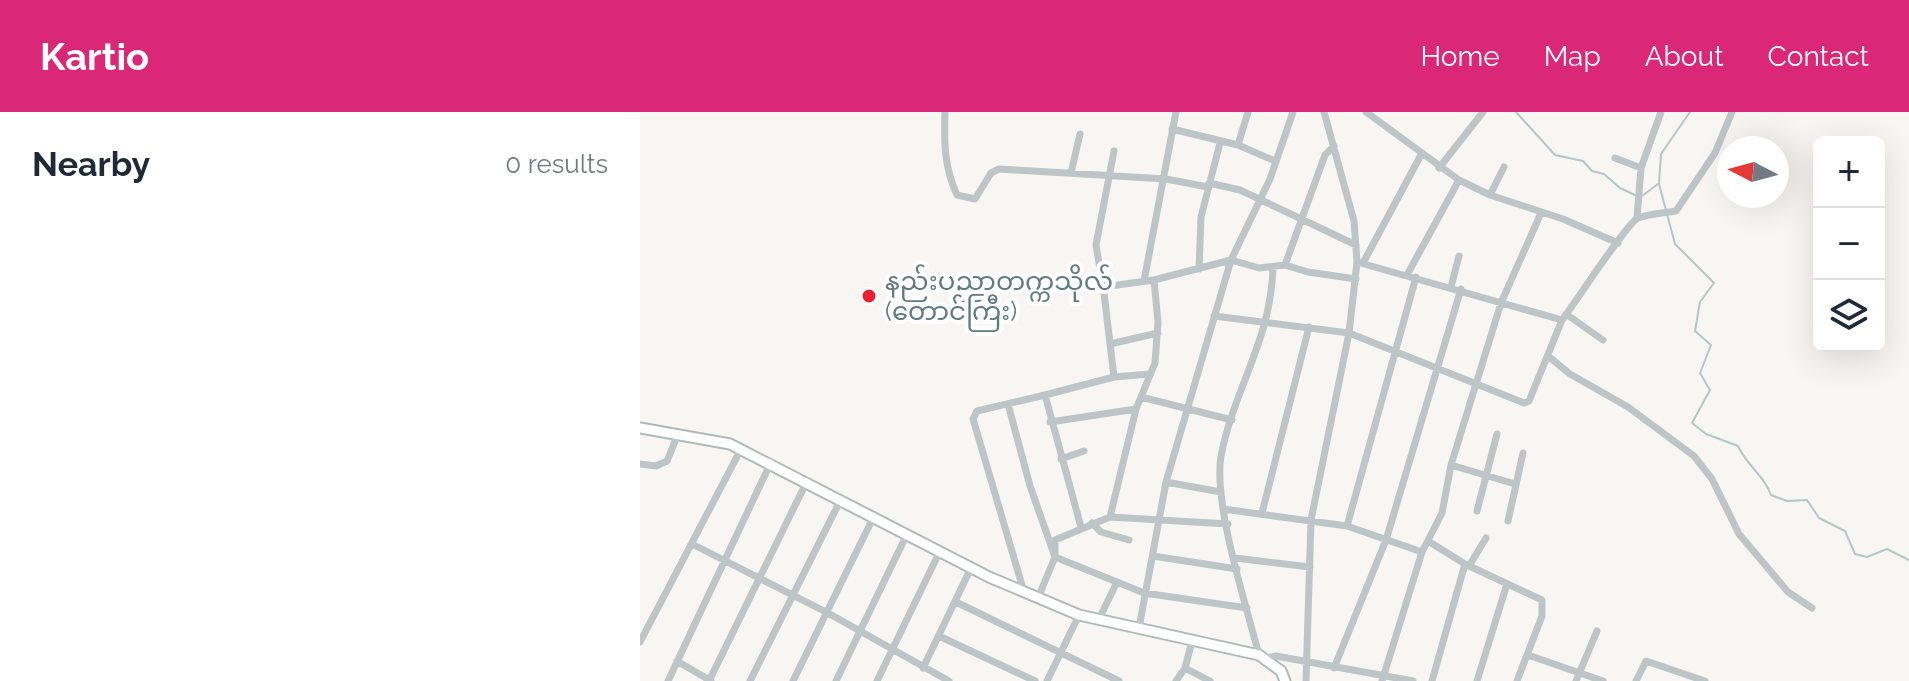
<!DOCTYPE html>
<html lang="en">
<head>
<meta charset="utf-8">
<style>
  :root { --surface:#fff; --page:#f6f6f7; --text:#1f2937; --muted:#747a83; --line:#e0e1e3; --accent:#db2777 }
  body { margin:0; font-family:Raleway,"Noto Sans Myanmar",sans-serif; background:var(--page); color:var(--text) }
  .controls { position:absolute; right:24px; top:24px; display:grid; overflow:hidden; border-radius:12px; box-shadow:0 8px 32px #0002 }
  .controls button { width:72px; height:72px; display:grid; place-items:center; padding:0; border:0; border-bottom:2px solid var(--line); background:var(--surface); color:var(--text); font:40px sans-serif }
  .compass { position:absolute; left:1077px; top:24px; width:72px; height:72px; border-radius:50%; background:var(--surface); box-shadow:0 8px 32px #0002; rotate:276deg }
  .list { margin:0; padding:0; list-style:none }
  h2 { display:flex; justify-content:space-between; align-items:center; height:104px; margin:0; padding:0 32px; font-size:34px }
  h2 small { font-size:26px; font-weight:400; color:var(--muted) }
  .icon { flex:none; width:44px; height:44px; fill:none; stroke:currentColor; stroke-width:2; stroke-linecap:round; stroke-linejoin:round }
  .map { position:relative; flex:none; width:1269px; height:569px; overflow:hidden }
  header { display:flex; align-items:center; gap:48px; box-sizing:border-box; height:112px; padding:0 40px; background:var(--accent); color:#fff }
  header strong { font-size:38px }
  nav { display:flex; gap:44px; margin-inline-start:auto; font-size:28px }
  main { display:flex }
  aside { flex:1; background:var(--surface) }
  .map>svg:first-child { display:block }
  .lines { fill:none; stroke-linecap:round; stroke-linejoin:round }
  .stream { stroke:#b4c7c6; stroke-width:2 }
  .major-casing { stroke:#b0b9ba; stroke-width:13 }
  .minor { stroke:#bdc5c6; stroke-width:7 }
  .major { stroke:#fff; stroke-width:9 }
  .poi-dot { fill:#eb1f30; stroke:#fff; stroke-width:3 }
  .labels { text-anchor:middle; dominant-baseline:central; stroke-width:8; stroke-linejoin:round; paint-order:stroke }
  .poi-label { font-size:26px; fill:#607b80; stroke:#fff; text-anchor:start }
</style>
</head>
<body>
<header>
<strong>Kartio</strong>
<nav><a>Home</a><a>Map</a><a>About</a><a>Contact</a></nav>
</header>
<main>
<aside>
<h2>Nearby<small>0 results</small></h2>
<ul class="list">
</ul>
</aside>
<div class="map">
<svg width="1269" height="569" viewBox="0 0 1269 569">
  <rect width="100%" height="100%" fill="#f7f6f3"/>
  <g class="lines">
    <path class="stream" d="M876 0 915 43 943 49 952 59 964 62 980 76 995 83
      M1050 0 1021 42 1019 72 1035 132 1074 171 1060 190 1055 219 1071 233 1060 261 1070 278 1052 311 1066 322 1098 334C1107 354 1124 363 1131 383L1147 389 1167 388 1179 406 1205 419 1215 442 1227 445 1247 437 1269 448
      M1002 84 1018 72"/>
    <g class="major-casing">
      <path id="major" d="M0 316 90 332 349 465 439 503 619 543 641 559 645 569"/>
    </g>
    <path class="minor" d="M305 0C304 30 304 55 317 83L335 87 351 61 359 57 526 67 568 75
      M726 0 819 68 767 163
      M532 17 598 33 635 49
      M598 33 608 0
      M975 46 1001 56
      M864 55 850 83 923 107 978 131
      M799 56 843 0
      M431 61 440 22
      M819 68 850 83
      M569 71 600 78 716 133
      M997 106 1001 56 1021 0
      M717 150 922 208C935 191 987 111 998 106 1009 102 1024 101 1036 99L1075 41 1092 0
      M723 151 782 41
      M645 153 685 43 694 34
      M559 157 561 105 580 31
      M504 169 536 0
      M811 175 819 144
      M464 181 456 133 474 39
      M926 202 963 228
      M574 204 709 221 884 291 889 289 922 208
      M470 232 518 221
      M908 244 930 262 988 295 1054 344 1072 367 1099 422 1148 480 1172 496
      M474 265 464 181 470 174 514 168 591 148 619 156 645 153 668 160 716 167
      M501 285 592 308
      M368 292 390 374 415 445 477 470 459 507
      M410 310 496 297
      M421 347 444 339
      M0 352 16 354 27 349 38 322
      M811 353 875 372
      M526 370 581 380
      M583 397 707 414 782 440
      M837 399 857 322
      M622 401 669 215
      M470 405 496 297 515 251 518 210 514 168
      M868 409 883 341
      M452 411 461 420 489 428
      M707 414 776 165
      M441 415 405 283 474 265 510 262
      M788 429 825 452 902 488V504L877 569
      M52 432 188 501 309 569
      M513 444 597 457
      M595 446 670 455
      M829 454 846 426
      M477 470 504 481 607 496
      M384 480 333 307 337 299 405 283
      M398 486 415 445V428L470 405 588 412
      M316 490 479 569
      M499 516 526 370 591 148 630 67 653 0
      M299 524 395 569
      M0 530 101 337
      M619 543C606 493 573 391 581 344 594 276 631 229 633 155
      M888 543 963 569
      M626 546 636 544 773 569
      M37 549 71 569
      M283 556 331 456
      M545 556 570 569
      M694 556 746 428 821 177
      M28 569 131 350
      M69 569 167 369
      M110 569 201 387
      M153 569 234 404
      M196 569 267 422
      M237 569 300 439
      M407 569 439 503
      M536 569 545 556 552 529
      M666 569 671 408 709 221 717 150 714 109 684 0
      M742 569 782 440 802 401 811 353 861 191 901 101
      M792 569 825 452
      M837 569 867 472
      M936 569 957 519
      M996 569 1006 549 1065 569"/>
    <use href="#major" class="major"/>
  </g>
  <circle class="poi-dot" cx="229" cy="184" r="8"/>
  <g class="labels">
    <g class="poi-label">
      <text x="245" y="169">နည်းပညာတက္ကသိုလ်<tspan x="245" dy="30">(တောင်ကြီး)</tspan></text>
    </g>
  </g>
</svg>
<div class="controls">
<button>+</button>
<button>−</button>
<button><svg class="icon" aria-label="layers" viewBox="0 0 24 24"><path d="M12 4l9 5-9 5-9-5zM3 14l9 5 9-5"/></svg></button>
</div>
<svg class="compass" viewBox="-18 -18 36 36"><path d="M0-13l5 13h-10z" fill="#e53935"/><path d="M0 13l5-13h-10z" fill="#747a83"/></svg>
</div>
</main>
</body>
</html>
